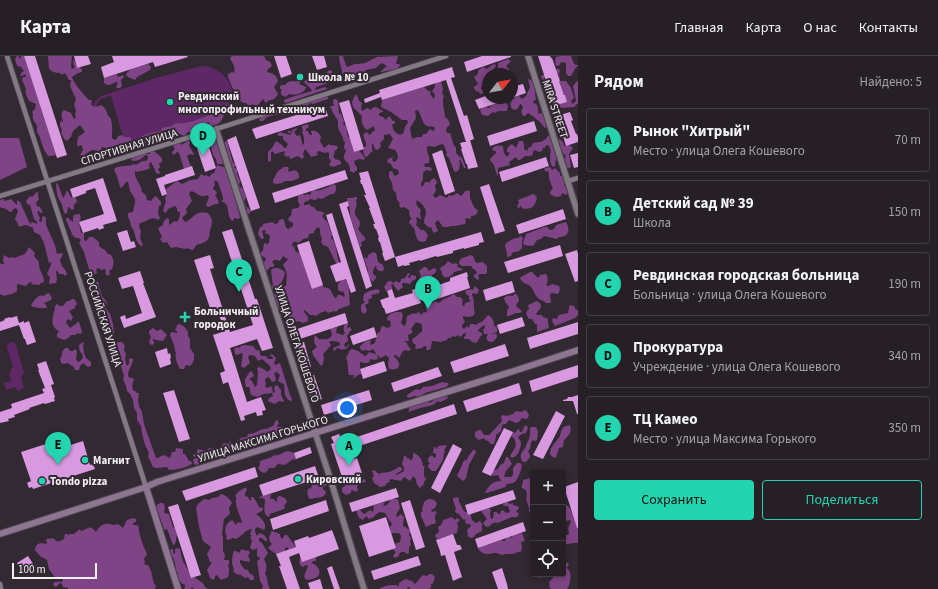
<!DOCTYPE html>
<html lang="ru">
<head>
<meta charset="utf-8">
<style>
  :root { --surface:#261f26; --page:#322c32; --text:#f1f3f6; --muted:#a4a2a7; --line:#423d43; --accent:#23d5af }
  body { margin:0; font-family:"Source Sans 3",sans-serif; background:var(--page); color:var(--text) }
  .controls { position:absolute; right:12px; bottom:12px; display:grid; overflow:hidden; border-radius:4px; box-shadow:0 2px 6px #0003 }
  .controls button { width:36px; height:36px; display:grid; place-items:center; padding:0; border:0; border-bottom:1px solid var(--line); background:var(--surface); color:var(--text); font:20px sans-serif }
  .compass { position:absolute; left:482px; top:12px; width:36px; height:36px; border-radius:50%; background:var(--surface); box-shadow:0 2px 6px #0003; rotate:59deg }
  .scale { position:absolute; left:12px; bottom:10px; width:85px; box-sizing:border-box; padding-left:4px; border:2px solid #f3eef4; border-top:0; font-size:11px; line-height:14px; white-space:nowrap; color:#f3eef4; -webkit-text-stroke:3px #322932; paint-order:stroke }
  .you { position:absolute; left:347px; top:352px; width:14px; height:14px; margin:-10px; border:3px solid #fff; border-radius:50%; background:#1a73e8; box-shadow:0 0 0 6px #1a73e833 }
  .badge { display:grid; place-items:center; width:26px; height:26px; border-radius:50%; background:var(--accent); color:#111; font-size:13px; font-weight:700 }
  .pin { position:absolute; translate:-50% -33px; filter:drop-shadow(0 1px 2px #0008) }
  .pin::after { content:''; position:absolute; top:21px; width:14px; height:12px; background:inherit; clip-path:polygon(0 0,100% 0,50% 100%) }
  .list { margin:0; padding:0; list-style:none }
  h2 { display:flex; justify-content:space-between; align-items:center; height:52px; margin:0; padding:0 16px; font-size:17px }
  h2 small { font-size:13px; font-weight:400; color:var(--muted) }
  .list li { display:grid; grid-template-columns:26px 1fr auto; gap:12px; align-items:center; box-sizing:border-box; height:64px; margin:0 8px 8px; padding:0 8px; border:1px solid var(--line); border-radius:4px }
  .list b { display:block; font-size:15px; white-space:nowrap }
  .list p { margin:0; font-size:13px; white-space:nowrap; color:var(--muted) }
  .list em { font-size:13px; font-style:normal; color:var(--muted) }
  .actions { display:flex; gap:8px; padding:12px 16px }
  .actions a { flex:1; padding:9px 0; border:1px solid var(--accent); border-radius:4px; text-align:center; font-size:14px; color:var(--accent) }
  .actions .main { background:var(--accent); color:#111 }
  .icon { flex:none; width:22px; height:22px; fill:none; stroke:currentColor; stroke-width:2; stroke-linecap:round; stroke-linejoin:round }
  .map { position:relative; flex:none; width:578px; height:533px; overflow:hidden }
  header { display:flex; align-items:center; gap:24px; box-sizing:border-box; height:56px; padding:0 20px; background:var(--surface); border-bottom:1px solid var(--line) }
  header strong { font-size:19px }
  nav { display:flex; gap:22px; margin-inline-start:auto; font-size:14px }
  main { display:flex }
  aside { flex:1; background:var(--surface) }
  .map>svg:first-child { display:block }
  .green { fill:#5e2765; fill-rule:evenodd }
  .forest { fill:#7e4485; fill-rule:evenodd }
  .building { fill:#d899e0 }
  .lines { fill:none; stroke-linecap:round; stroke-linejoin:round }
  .minor-casing { stroke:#4d474e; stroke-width:6 }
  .tertiary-casing { stroke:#4d474e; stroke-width:8 }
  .secondary-casing { stroke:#4d474e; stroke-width:8 }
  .minor { stroke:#837984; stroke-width:4.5 }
  .tertiary { stroke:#837984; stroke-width:5.5 }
  .secondary { stroke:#8e7591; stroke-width:6 }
  .poi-dot { fill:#23d5af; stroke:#322932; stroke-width:1.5 }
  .labels { text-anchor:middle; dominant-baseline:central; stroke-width:4; stroke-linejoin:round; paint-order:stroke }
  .poi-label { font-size:11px; font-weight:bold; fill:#f3eef4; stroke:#322932; text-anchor:start }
  .street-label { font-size:11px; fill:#f3eef4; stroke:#322932 }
</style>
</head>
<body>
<header>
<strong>Карта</strong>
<nav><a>Главная</a><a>Карта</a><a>О нас</a><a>Контакты</a></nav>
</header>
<main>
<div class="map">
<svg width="578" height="533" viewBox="0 0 578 533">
  <rect width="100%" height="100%" fill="#322932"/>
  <path class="green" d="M201 10C221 10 241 31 228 50 225 53 222 56 218 58L123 88C117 88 112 87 107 84 98 79 90 57 94 47 96 44 99 42 101 40L156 22ZM111 40 124 84V85C118 86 110 83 106 78 99 72 92 54 99 45 102 42 107 41 111 40Z
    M13 286 16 289 24 317 21 322 24 332 17 335 16 331 6 334 4 327 11 325 9 318 13 310 7 292V289L9 287Z"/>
  <path class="forest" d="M17 0H19V2L20 3 21 0H24L56 99 51 100H48C44 95 42 89 40 82 40 80 38 78 37 76 37 75 37 71 37 70 34 64 32 65 33 58L32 56 35 53 36 48 29 45C28 42 24 37 26 33L22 24 23 21H26L25 18 22 20H20L22 16 24 15 20 10 18 11 16 7 15 3Z
    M48 0H72L71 10 72 13 75 11 74 10 73 6 74 3 77 12 80 11 82 14V16L78 17 72 21C74 28 84 39 89 44H91L92 45 91 48C94 52 97 51 101 49 106 52 107 56 108 60L110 61C113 67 112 74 112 82L113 83 116 84 118 80 122 79 124 81H130L132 85 134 86C141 79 152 76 161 75L162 72 166 71 172 70C176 66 179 68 184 67 196 66 206 58 218 58L225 53V50L229 48 232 51 231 53H230L229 52 227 54 228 56 224 58C223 64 219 69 213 69L212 71H209V67L208 66C205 69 205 71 203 73 201 75 197 74 194 76H188L184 80 180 78 178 79V81L171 83 170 82 166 84 164 83 162 85H160L159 83H154L146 87 147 90C144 92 139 92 136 92L135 94 133 95 131 94 129 90 122 94 117 95 112 91 109 93 102 91 100 96H98C93 90 88 97 83 100L80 99 83 94 82 90 80 89 78 91 77 88 78 81 85 76 80 69 73 75 71 81 67 85 64 83 61 76 62 74 60 70V65L63 66C62 62 60 57 64 54L71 57 74 63 76 62 75 59 76 54 74 49 76 43 70 30 71 24H69L65 17 62 19 60 17C56 17 52 16 49 13Z
    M232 0H264L266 4 270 6 272 10 268 13 267 16C272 17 277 19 278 25L274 31 278 38C277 41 273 45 269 44L266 47 263 43 257 50 255 51 253 48 249 50 246 47H244L240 45 239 38 234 37V34L233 33 228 21V18L232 16 234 17C236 9 232 8 230 2Z
    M339 0H343L346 10 348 11 354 8H358L365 7 377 1 398 0 396 8H399L400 9 399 11 396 13 381 16V15L387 10 382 7 380 8 376 12 366 14C363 18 357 20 351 20L350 19 344 20 342 17V15C341 10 339 5 339 0Z
    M561 0H571L574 8 577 9H578V10L576 11 571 20H568L566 17V7L561 6 560 9 556 10 555 4 556 1Z
    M508 3 511 5 506 10 509 13 510 18H488V29H483L481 32V33L486 34 487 36 481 38H480L479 36 476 35 474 32V31L477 29 478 27 476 25 474 21 478 18V15L480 13 484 11 486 13C490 12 491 8 495 8L496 10 494 13H496L498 12V7Z
    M148 8 151 11 150 14 137 21 135 24 128 21 126 19C129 11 140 10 148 8Z
    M556 13H559L560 15 559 17 560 25H566L571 32 574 42 571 45 572 48 576 45 573 30 577 25H578V47L574 51 562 52 557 49 567 46 559 25H560L558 17 545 21 543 24 541 21 542 19H546Z
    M330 14 332 15 334 25 316 31 315 34 325 31 327 32V33L286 47 284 46V44C293 40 303 38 312 35L311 33 304 26C307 22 312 22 316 23L317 20 324 17 326 18 328 15Z
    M117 18V19L118 21 123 19 124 21 121 24 122 30 120 32H117L116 30 118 27 116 26C112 28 108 31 104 27V22Z
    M528 23C537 25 534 36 536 43L533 46V47C540 48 537 54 539 58L541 57H543L546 62 545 65 546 71 545 72 544 71 540 66C537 64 532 59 528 57L525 60H523C521 56 521 55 523 51L521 48H520C515 63 502 45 519 40L522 43 526 40 530 31Z
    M292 25C295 26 297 25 301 25L299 28 306 31V32C303 38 295 40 289 38L286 41 281 39V35L282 33H280V31L281 29H285L288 26Z
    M441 25 443 33 442 37 444 40C441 46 445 55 445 61 448 63 449 65 450 69L447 71 446 75 447 77H450L454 90 456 91V97L460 101V103L461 100 466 112H464L460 103 459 106 460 107 459 114 456 116 454 115 449 102 446 99 447 97 444 89 442 88 434 91 429 90 427 91C426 97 431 101 429 107L424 108 425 111H430L432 113 431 115 426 114 423 117V123L421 127V130H423L425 126H428L429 127 431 124 434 122 436 124 437 127 435 129 436 134 433 140 436 142 440 139 447 142 449 139 452 140 457 137 461 140C465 137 464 133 470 135V142L474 151 478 155C477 158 475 160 471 160V162L470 163 466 162 465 164 466 166 465 168 455 170H451L448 171H443L438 164 435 167 438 175 434 177 432 174V172L428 171 424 167C424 163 425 161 426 157 426 151 421 147 417 144 415 149 418 151 421 154L420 157 421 163H420L417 161 416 162 417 165 416 169 421 174H424L428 179 426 185C416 189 416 178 414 172 412 170 411 169 409 167L410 164 412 162 410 161 409 154 404 151 401 152 399 149 400 147 397 144 396 137 393 134 392 127 389 121V116L391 115H392L395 121 396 119 399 118 398 114 393 112 390 107H388L387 105 388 103 393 101 392 104 394 106C400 104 398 98 395 94L388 92 393 83 390 78 384 79V83L380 87 381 90 379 93 376 94 375 93 373 88 372 87V93L373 95 370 97 368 100 366 101 364 99 363 93H364V91L366 90V87L363 79 366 76 370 79 373 75H375L374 70 367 74C362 70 361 66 362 60L353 51 352 46 355 39H357L359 45 362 47 361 52 362 55 367 52 372 54V52L376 51 383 55V56L379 57V59L380 60 383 61 386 64 389 60 393 65H395V67L392 69C393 75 397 80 403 78L405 71 408 66 407 64H402L391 56 381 51 382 44 424 31 428 35H430L431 36 430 38 433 42 434 43 435 39 432 35 435 31V27ZM418 54C421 58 422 68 427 70 429 71 432 70 434 71L435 73 433 75 430 73 426 78H423L422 81H417L412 83 410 72 416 62 415 55Z
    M327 40 328 42V43L313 48 310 47 308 49C302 51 293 52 289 58L284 59 279 58 267 61 263 65H260L259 63 263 59 285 51 287 53V50Z
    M334 43H336L338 45 339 57 341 58 344 65 343 68 346 70 348 81H350L354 96 359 94 365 102 364 104 359 103 354 105 355 109 357 111V115H355L354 117 350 115C351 103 339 107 346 95 343 90 344 92 345 86L343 84V82L338 72V65L332 55V53L330 52 331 50H334L333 46Z
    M505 45 508 50 507 55H498L495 57 493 56 488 60 482 59 480 54 482 52 486 51 489 52 492 49Z
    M308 68 309 71 306 73V75H308L309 78 311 79H312L311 75C316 74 319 77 321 81L320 85 324 92 329 88 330 89H332L337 90 338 92 334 96 335 97 333 100 335 103 339 104 341 106V108L333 111 329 109 331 105 329 102V97L328 96 325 97 319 95 317 96 318 99 311 101 307 95 305 93 303 98 304 101 302 103 298 100 290 103 289 100 287 101 284 99 285 95 275 98 272 95 271 96V104L270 106 268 105V96L272 92 276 85 282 89 284 92H286L288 88 283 83V80C280 80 279 81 277 78L280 76 290 79 292 76H293L292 75 289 78 288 75H291L296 72 297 73 294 76 297 80 300 79 302 86V88L303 89C305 86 304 79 302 77L303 74 302 72V70Z
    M215 80 217 81 218 85 217 87 224 105V108H217L216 103 213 99C213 96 211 93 211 91 211 89 213 82 215 80Z
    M548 80H550L551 81 557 101 556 103 555 110 554 111 552 110C547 102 554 95 548 89L545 90V92H543L542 95 539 96 535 94 533 95V98C531 101 529 100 525 100L520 104H518L516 101 509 106 510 109 498 112V120L497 119 494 109 490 104V103L496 97V95H494L492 93C494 89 499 89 503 90L504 97 507 101 510 97 507 96V93L509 90 512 88 516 92 519 85H523L524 89V93L527 95 529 91H531L533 87 538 86H541L544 84 546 83Z
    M0 82H19L27 111 0 124Z
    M559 83 563 86 564 90 569 89 573 92 569 98 571 111 569 112C561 111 563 104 566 100L559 93 558 84Z
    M189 84 190 86 189 90 194 98 193 99 190 98 187 100 191 111 184 113 179 97 177 96 175 98 173 99 172 97 175 92 173 91 176 87 178 88 181 87V89L183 88Z
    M226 85H227L233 107H235V110L234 112 237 113V118L240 125 239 129 240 131 243 133 246 142 244 145 246 150 251 155 250 157 249 158 246 157V155L247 153 245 149 244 148 241 142 240 141 236 124H234L233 120 234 118 233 117V114L230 106 227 102 223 90Z
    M150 94 154 95 162 102V106L159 107 160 111 158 113 160 117 159 118 156 117 155 114 151 106 149 108 150 112C146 115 141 114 137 116L135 115C134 123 142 129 142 136L146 139 147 144 151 145 154 141 156 140 161 146V149L159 150 158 157 160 162 158 164C152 159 147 166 140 167L139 170 141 175 140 182 143 189 141 190C136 187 136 181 134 176 133 171 133 174 131 170 130 166 130 164 128 161V157L133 156 135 147V143L130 135 128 126H126C124 128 124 130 121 132L120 131 117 120 114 114 115 112C121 109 128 111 134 108L136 109 142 105H146L148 103V100L146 99C144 100 143 101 141 103 139 104 136 105 133 105L131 104 132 102 142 98H150Z
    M217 109 223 111H226L240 161 239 163 234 162V164L232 165C225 158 232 149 221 145L223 144V141L218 126 216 125H214L215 128 214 130 213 133 216 135 217 138 215 139 219 146 218 148C213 148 212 150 208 151L206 149 209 141 207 139C199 143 198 136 191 135L189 138 192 145 186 153 187 157 182 162 184 165 186 166C196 160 196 154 208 157 214 165 212 166 210 175 209 177 210 179 209 181 208 186 201 188 196 189L194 193 192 194 187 192 185 193 176 191 171 192 167 186 163 187 160 183 162 181 158 172 163 169V167L165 164 167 162 169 163V169L175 165 177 166C179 163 180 160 180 156L177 155V152L175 150 168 153 166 157 163 155 165 148 166 146 165 141 167 138 166 133 177 125 182 128 190 124H191L198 123 201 118 204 120 206 119 210 121 211 118 214 117Z
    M284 111H288L289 112 288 114 289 116C294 113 300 114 299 122L292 125H285L282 127 277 128 273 127V124L278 115Z
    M549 111H550L552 114 555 112 560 117V120H564L567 126 564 128 565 131 567 130 569 135 566 139 562 137 561 140C557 142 554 141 550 138V136L553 132C551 128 548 121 549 116L545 115 544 113Z
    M56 127 58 128 63 142 64 141 67 134 71 141 76 142 77 146C74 148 73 150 74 153L72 154 69 151H68L67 157 65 158C63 155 63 152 62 149 60 143 62 149 59 143 57 141 56 130 56 127Z
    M334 128 336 130V134L334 138H331L322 143 318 142 316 144 310 143 308 145H306L304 147V149H306L309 148 312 151H314L317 155H320L325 157 322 160 325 164 327 165 332 179 331 182C337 187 336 196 338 203 341 211 345 217 346 225L347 226C350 234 349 241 350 249L339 253 336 256 334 255 328 257 326 255 320 257 316 260 314 259H310L307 256 304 254V256L308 261V265L306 266 302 267C300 265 298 265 295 266V272L286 271 285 266 286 264C280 259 284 253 280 248L279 251 281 259 278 257 273 241 276 235V233L274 232 271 233 269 230 271 229 273 230 271 214 274 212H278L284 215 285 218 280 230 281 232 286 230C287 220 288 217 283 209L288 203 286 202 283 200 280 205C277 204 274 203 272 206L274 208V210L273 211H270L265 217 260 204 262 203 264 206 265 205 266 203 264 201 258 198 259 196 261 197 263 194 264 187 267 188 269 187 270 179 265 177 266 175 264 174 262 175 264 182 262 183H261L258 178 260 171H262L263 168 272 166 275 168 278 167 279 164 283 163C286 166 284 171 288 173L293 170V167L288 164 289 161 291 160 292 153 298 152 300 149 298 146V140L303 138 304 139 307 138 310 139 312 135 316 134 317 135 326 132ZM318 171 320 173V177L322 183 321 186 323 189 328 191 338 211 341 224 338 228V234L341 236 343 235 345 240 344 241 341 239H338L336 242 334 241 330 233 325 231 324 232 309 185 297 189 299 196 298 197 295 195 294 189 293 191 292 190 293 186H296L298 187 300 186 303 183 308 182 309 178 314 177V175Z
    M37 136H38V140L39 143 36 147 37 150 40 151 43 156 41 157 39 155 37 156 40 162 39 164 40 166 42 165V161L44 160 46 162V169L55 189 57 198 62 197 63 198 60 204 62 210 66 215 67 218 65 220 63 218H59L57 214 56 216 57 223 56 227 49 228 50 221 47 218 52 206 49 207 44 187 40 179 34 176 33 172C31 171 28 169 25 169 22 170 21 171 18 170V168L15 163 18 155 16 152 13 153 12 156C9 156 8 154 6 153 4 152 2 153 0 151V144L3 143 5 145 11 143 17 149V144L20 146 30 168 32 166 37 168V166L34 163 30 149 27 148 26 145 30 140 32 141Z
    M533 138 535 139 537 142C534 151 534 152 524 153L520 150 519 152H518L517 150 519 147 518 144Z
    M354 141H357V143L356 145C358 151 354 153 355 158 357 164 363 164 358 173 359 174 360 176 361 177 363 180 370 184 361 186L362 190 360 191 354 172V171C350 162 350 157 349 148 348 146 347 144 347 142H353Z
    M79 158H80C81 162 81 163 79 166L81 177H84V184L86 185 87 184 89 181H93L99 186V190L103 193 105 194 108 198 111 199C114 203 114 209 112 213L109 215 110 218 108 220 105 217 106 215 105 213 101 214 99 212 96 213 97 217 91 220 84 196 79 187 81 184 79 182H76L73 180 66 164V162H68L73 166V161L74 159Z
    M566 166C569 171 570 176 565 180H563L562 181H559L557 183 544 180 541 183 537 184 533 190 524 189 523 187 526 178 544 171H547L550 174 554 173 556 169Z
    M521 180 523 182 522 186V192L519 195C514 197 513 194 511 200L507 201V197L505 190 506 187 515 182H519V181Z
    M29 191 35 197 34 200 39 206C38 213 44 219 44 226L41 227 39 229 31 228 32 226H30L26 230 17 228V235C12 239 9 238 4 240L0 238V207L1 208H4L3 204 4 199 9 202 13 201 15 202 19 200 25 198Z
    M372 196 376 197 378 206 383 209 384 213 383 215H379L376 212 377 210H375L373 215V218L376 220V222L373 226C370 224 367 218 368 214L364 203 365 201 367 203 368 200 369 198H371Z
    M470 199 473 200 476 207 483 206 487 210V217L485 218H480L478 219 479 223 478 224 474 221V219L476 218 477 216 474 213H473L471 210H462L459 208C459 201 465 202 470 199Z
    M448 205C451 207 452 209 456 207L458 209 457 211 463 213 462 214 454 216C452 220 449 222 444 221L442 218V215H441L440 212 445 209Z
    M424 211H426L429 215 434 212 436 213C437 216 434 218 432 219L431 222 428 223V227L432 229 434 236 431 245V247L436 245 438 247C441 246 442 244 444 243 448 242 450 240 454 238L457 241H460C464 243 463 245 462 248L464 251 465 247 471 245 469 243V240L467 239 465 235 471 233 473 234 475 230 479 234 477 238 473 237 472 239C475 244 473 252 475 257L473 260 467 261 463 260V262L465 266 462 269V271L464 273 467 270 469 272 470 268H474L476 269 480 266H482L488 259C493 262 494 264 494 270L497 271V276L493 277 492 279 495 277 497 279V281L494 285 491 286 488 285 486 282 488 278H484L483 274 485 271 484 269 479 273 478 275 482 277V279C479 281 479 285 476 287L472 286 469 283H465L464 282V281L466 279V277L463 278 461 281 458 279 455 281 452 280 451 282H448L447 284 441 286 432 285 431 292 429 294H426L427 291 424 290 422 292 416 293 415 292 416 289 413 287 412 283C417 281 418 277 422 276V269L420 267H418L416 266 411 273 413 276 412 277 408 279V280L409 285H404L407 287 408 290 411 293 409 295 405 294C400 297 402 298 399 302L396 299 393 300C397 302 403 310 396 313 394 314 391 313 389 313L388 308 389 302 386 299 381 302 377 299 378 303 374 304 370 303C370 309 364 307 360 306V313L361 317V318L358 319 354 322H353L354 320 353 319H349C347 313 349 308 346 302L350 294 352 293 358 295 365 300H366L369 296 375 298 376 297 373 293 369 295 366 294 362 295 360 292V290L364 287V286L370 284 371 285 370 289 375 287 376 282 377 281V277L380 276 381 271 383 270 387 272 390 271 391 269 390 264 388 265 387 263C389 256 395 256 401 256L403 259 401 267 404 270 406 268 407 260 414 257 415 258 419 256 421 259 424 256H425V257L427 256 425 248 428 243 427 238 424 235 419 238V232L416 228 421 220 419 215Z
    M530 216H532L538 222 540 219 545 218 547 219C548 223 548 226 546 229L549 230 552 228 559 230 560 232 559 237 557 238 553 237 550 238 551 247H546C543 244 539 244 537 241 534 238 534 234 530 230 526 227 523 228 520 222L521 221Z
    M408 217 410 218 408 221 409 222H410L411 219 416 220V223L412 225 410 228 406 227H402V229L403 231 398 235 393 228 391 229 392 231V233L386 235 384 231 388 225H391L393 227 396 225 400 227 401 223 405 222Z
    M96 226H98L99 229V232L101 235 102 240 107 246 106 253 110 258 113 268 114 277 113 278 112 277 103 258 101 248 96 235 95 229Z
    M378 233 380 235 379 237 371 239 372 240V242L368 244 369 247 365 249 367 255 364 258C360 256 361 253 361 249L365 246 363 244 364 238 369 235Z
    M92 236 97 242V246L100 250V256C103 260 106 268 105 274H103C99 266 97 259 95 251 94 246 94 249 92 245 91 242 91 240 90 238Z
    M49 237 52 242 51 244 44 247 46 249 47 252H38L35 251H33L31 249C35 244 38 238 44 240L46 238Z
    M514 238H516L518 240 519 245 516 249 517 251 522 255 520 257H516L509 260H507V254L509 252C508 248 505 247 504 242 506 239 510 239 513 240Z
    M72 243H74L76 246 77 248 75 250V252L69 255 73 261 71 265 68 263 66 266 70 272 78 266H79L82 275V277L80 278 78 277 75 279H71C65 286 64 284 57 281V278L59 276C58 274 55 273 54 271 50 266 55 256 55 250L57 248 60 250H63L67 245H69Z
    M537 245C545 250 539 253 536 258L537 259H542L543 261 546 262 548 263V267L549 272 537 276V268H535L532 263H529L526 258 527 255 529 253 528 249Z
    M570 249 574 250 576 254H578V259L575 262 555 270 553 267 552 263 554 262 557 263 558 260 559 259 568 257 569 251Z
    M348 267V268L347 272 350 271 352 274 349 276V278L347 279 348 285 345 287 344 290 346 291 349 288V289C346 295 342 294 337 292L336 293 335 295H334L333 292 340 289V287C338 285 331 284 329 286L331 289 326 295 323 298 324 302 323 308 321 310 313 299 312 295 317 291C314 288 313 283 315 279L319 283C325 283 330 285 332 278L330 273 337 271 336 277 343 279 345 277C343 274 343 271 345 268Z
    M178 268C182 268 186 272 188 276V280L190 283V292L194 298V304L192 308 190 310 186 309 184 313H180C178 309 174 302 176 297 174 294 175 292 174 289 173 286 171 282 170 279L171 276 177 277V275L175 274Z
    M153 272 157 275 161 273 167 279 163 285 155 284V283H154L152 284 154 285V288L152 289 150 288 149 286 151 281 149 277V275Z
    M83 286 84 288 83 289 84 297 86 302 91 306V310L88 311 83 307 80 310 79 314H75L73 310H72L68 307 64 308 61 307 60 302 62 300V296L65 292H68L70 295H73L75 293 77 295 76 304 79 306C88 299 78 298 79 289Z
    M120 286H122C125 289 125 290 124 294L126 298 125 303 127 310 129 308V304L130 302 133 303C132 311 128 313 128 320L130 322H133L134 324C132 328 132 330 133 334L135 335 137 337H139L138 344 139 350 142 356 144 368 156 402H158L161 400 164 399 170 402 172 396H175L176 392 183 393V398H185L189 405H191L192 407V408C185 412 176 414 169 414L167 411C162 411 158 413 153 411L148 400 149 397 145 389 142 377 141 370 137 364V357L134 352 133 344 130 338 127 335 126 330 123 323 124 320 114 287Z
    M245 289 253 290 256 294 260 295V299L262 300H266L268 303H273V302L270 299 272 298 276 302 274 307 275 309 280 307 290 339 292 343V345L288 344 285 339 284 328 281 327 278 325 280 319 277 316 274 317 276 323 275 325 272 326 269 321 266 322 265 324 266 328 265 330 267 332 271 330 272 332 273 337 275 336 274 332 275 330 277 329 281 334V339L284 345V346L279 345 275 348 272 347 268 345 269 342 273 340 272 337 264 338 257 341 251 339 250 336V333L249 331H246L245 327V323C247 321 248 317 251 315L252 316 254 320 249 323 252 325 255 331 257 329 258 316 257 312 260 311 268 316 271 312 269 309 262 303 258 305 255 300 250 299 248 301 250 307 244 312 241 310 243 298 241 297 237 299 235 298 234 293 237 291 239 292 241 290Z
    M442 326 448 327 449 328 446 331 425 337 420 341 414 340 409 342 407 341V339L416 333 420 334 423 331 432 330Z
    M444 337 447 340 448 342 443 345 440 346 438 345 433 349 420 352 408 356 409 354V352C411 349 421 346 425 347L427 345 430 347Z
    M526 354 529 359 528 362 526 363 522 362 519 366 516 367 509 364 506 368H504L502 369 501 375 496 379V381L494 388H491L488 385 485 384 484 382 479 384 475 381V376L479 374H481L484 379H489L491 377 502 365 501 360 503 359 507 360 513 358 516 355 521 356Z
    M276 364H277L279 367 277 370 278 371H284L285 375 286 376C285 381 280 383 276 382L275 379V377L273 375 271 377 269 376 265 380 260 379 242 386H240L239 384 241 382 247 381 248 378C255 379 261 371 268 373V372L273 370Z
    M526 369 528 372 526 377 522 378 518 381 521 386C521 393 518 400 512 402L510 400C514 392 518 392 514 382L511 381 513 376 515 377 518 373H519L520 376H522L524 371Z
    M570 369C572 376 569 380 564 384L563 391 559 392 556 401 555 402C553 401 551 400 550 398 549 392 557 385 560 380 561 377 561 373 564 371 566 369 568 370 570 369Z
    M531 371H536L538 376 537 384 535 385 533 384 531 386 530 393 528 395 530 399V401L526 406H523C518 401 522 395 526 391V389C529 384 531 379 530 372Z
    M238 384V388L236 390 237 393 235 396 214 403 202 405 197 409 194 408 193 403 196 402 202 403 210 398 212 399 216 398 218 395 217 393 196 401 193 400V399L197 397V395L198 393 206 395 209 392C213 394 221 391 224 387L228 388 231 385V387H234Z
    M446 389 447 390 445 392 443 404 436 415H432L428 411V409L430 408 428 405V402L432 399 434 402 436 401V398L433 397V395L434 391H435L437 393 438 390Z
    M473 394H475L476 396 469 409 466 422 463 425 457 420 462 409 463 406 465 404H467C468 399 471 398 473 394Z
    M288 395 294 397 296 403 295 404 293 403 285 409 278 408 274 412H269L267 415 265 417 261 416 258 412 260 409V405L272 401 274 399C278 401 283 396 288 395Z
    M414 397C420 400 422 403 423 410H424L425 411 424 412V420L426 423 424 426V428L420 432C417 429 416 427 416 423L413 420 412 422 410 425 404 421 401 425 391 423 389 424 390 426 387 427 385 430 380 431 374 427 372 422 374 420 372 415 374 414 379 418C383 416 385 417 389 416 392 415 393 414 396 413L398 411H400L402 412V414L396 418 397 419 404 415V412L402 408 404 400H406L407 402 410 403 411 405 413 401V398Z
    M506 401H508L512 408 506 415 504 420 505 421H511L513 419V412L517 407H520L522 409C521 415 519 420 516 425 513 428 510 427 507 428 506 429 506 430 505 431 503 432 487 437 486 437L485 436C490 429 492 425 501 425L498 419 493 420 492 418 494 414 498 413 500 409 504 407Z
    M533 417V469L531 461V457L529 456V452L526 443 527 439 526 434 522 432V429L523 427V424L530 422Z
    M322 421 327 427V429L323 431V434H325L326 438 322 441 310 443C307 440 307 437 308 433L311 432 312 430 310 427 312 424 317 422 319 424Z
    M364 423 366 425C363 428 360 427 357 430L358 434 356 436 352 434 351 435V437L346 439 342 436V432C345 430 348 427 351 426 354 425 359 426 364 423Z
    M246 431 247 434 245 437V440L248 441 250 445 251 444V441H253L256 445 259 451 263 452V453L262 455 256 458C261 462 268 468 264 474L257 471 255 473V476L257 480 260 477C264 479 267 480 267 485H265L262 482H259V485L262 487 268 497 264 503C267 509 267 512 265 518 268 522 267 528 270 533H262L263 530 260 525 257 505 259 504 260 502 257 500V492L253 494 250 492 252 485 250 481 252 480 250 478 252 473C246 473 242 480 236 483L233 482 228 484 226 482 227 480 226 479C224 473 226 467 232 464L236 469 238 466 241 467 242 466C240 460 235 450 236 443H237L235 440 238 436Z
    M221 438C226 439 230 443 232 447L229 452 230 458 224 463 222 478 223 482V495L225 499 224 504H229V507L228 510C230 514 229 510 229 515 229 523 228 521 221 524L217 519 215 520V522L213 524 210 522 207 514 212 506H210L207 498 211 491 203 485 199 471 196 452 198 448 204 443 209 444 212 442C216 442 219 441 221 438Z
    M270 438 271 439 270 442 272 443H274L276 446 277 445V442L279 440C284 441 286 442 287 446L284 450 285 451 284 453 270 458 269 461C262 458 265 450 265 444L263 442H260L259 441Z
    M458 441 459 443V446C462 449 462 454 465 456H467L468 459 471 458C471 463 472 465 476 467L480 465 482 468V475L476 478 474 481 471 482 469 481 468 480 467 474 471 470 470 468H467L465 466 466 463 464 464C461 462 460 457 456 457L455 455 456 453 453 444V442Z
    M392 443H398L400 452 397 457 396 460 397 461 401 458 404 461 403 469 404 471H406L407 473H409L410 476 409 479 411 483 410 485 411 489 409 491V497L408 498C404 496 402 494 399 498V500L395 502 393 500 396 496 392 493 396 492 395 488 400 486 401 480 399 477H391L390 471 392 468 389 464 385 457 380 456 375 459 374 461 369 463 366 460 363 464 359 462 357 457V454H360L364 458 370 454 373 456 374 449 385 446 383 450C387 450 389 447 390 444Z
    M428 443C432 443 435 443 437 448L435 452 431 454 432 456 435 455 437 456 435 459V463L436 466 435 468H432L426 471 421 460V456L423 455 422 453 424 446Z
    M507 446 510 448 513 447V449L517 450 519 451 518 454 516 455 519 458 517 461H512L498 467C493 465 491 469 488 471L485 470 483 467 487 463 481 455 489 452 491 454 490 458 491 463H492L493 462 494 456H496L498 457V458H500L501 455 503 454 506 457 510 456 508 450H504L503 448Z
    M160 447H163L165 450 164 457 169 458 173 471 175 472 177 479 176 482V486L174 489H173L167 473 164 474 163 470 156 450Z
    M566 449C573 453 572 462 578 467V487C573 486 569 489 564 488L563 486V479H568L569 478 568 472 571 466 570 464 566 465V460L563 458V453L565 452Z
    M452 461 455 464 457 462 460 464 457 467 458 470 457 477 437 483 435 480 436 478 439 476 438 471 442 468 443 464Z
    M133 462 136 463V466L133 467V469H137L139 471C138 477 144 492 147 498L144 503 145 506 144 508 146 509H148C149 511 150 513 151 515 153 521 152 525 156 530L155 533H68V532L63 531 62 528 60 527 56 531 54 530 53 528C55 525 58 526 62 526L63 523 61 522 56 523 49 513 47 504 40 500 35 494C36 486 41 487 47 488L46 484 48 482 49 483 53 482C58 487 58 486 64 483L65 478H67L68 479 70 478H74L80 473 81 475C89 473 89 468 96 476 100 469 105 466 113 469L118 468 123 472 127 464Z
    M272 475 280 478V480L282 483 285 479H287L296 491 289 494 287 491 285 492V495L276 498 268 492 272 488C267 482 270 482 271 476Z
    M522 477 525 485H523L521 486 522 493 521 494 522 495 512 498H507L501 499C492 493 488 504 478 493L480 491 502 484 503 485H505L506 482 510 481 511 482 514 479Z
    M177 492 179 493 180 492C181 497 181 501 183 505 187 514 195 523 203 527L205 531 208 533H194L193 531V532H191L190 533H184L185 531V529L181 527 177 520 178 517 176 515C176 511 175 508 174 504 173 501 171 498 170 495L171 493H173V497L175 498V493Z
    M241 493 246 495 248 494 250 497 248 500 250 504 249 506 240 504V507C243 509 242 514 248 514L250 518H252L254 521V523L253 524H250L248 521 245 522 241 519 236 518 233 515 234 513C231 509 232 500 234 495H236L240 497Z
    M314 498 316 501V505H313L312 507C317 509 323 516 317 521 314 523 309 524 306 524L304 520 308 510 306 509 303 511C299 509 299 506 300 502H306Z
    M563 501 564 506 568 507 569 509 567 511C567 513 569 514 570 516 571 521 570 527 568 532L567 533H552L550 532 549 526 553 522V521L551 520 548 521 544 519 542 521 540 522 538 521 537 518H563Z
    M429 518H432L435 521 433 527 431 528V532L428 533H409L410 531H408L407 533H379C385 529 393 528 399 530V527L405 523 412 525 415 528 423 519 427 520Z"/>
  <path class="building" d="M24 0H35L67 99 57 102Z
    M74 0H88L91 8 77 12Z
    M112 0H187L188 1 155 11 153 6 104 22 101 11 114 6Z
    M274 0H286L292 18 281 22Z
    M312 0H324L327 11 317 14Z
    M482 0H511V1L467 16 464 6Z
    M538 0H550L551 2H552L560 25H559L564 39H565L567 46 554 50Z
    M452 11 455 21 451 22 464 60 467 59 474 83 466 86 446 24 382 44 381 41 365 47 364 43 380 37 379 34Z
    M523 28 526 37 512 42V31Z
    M488 39V42H509L510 43 479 53 475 44Z
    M349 44 364 93 354 96 339 47Z
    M325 50 328 60 256 83 252 73Z
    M570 56 573 64 571 65 576 78H577L578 81V86L566 90 557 60Z
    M534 65 537 75 490 90 487 80Z
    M236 80 260 152 251 155 227 84Z
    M470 84 478 111 468 113 467 108H466L461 93H462L460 87Z
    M208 88 216 112 205 116 197 92Z
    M442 94 455 135 445 139 432 98Z
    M578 97V111L574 112 570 99Z
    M546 101 549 110 502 126 499 116Z
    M192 110 195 119 164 129 167 138 162 140 156 123 165 120V119Z
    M345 114 348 123 275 147 272 137Z
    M368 115 395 201 385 205 382 197H383L380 186H379L378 182 379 181 376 173H375L373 168H375L369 152H370L364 139H366L362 128H361L360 124H361L359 117Z
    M103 122 117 165 103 169 104 172 99 174 98 172 83 177 79 166 104 158 95 132 86 135V137L73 142 70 133Z
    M489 128 505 175 495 178 480 131Z
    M348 145 349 150 347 151 372 230 366 233 339 148Z
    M563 153 566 163 519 178 516 169Z
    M332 157 356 235 351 237 346 223 336 226 330 210 341 206 326 159Z
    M232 173 255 243H257L273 292 262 295 257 283 230 292 247 346 261 341 266 354 262 355 263 359 257 360 256 356 244 360 245 364 241 365 228 326 223 328 220 317 225 315 213 279 225 275 219 259 213 261 194 204 210 199 214 212 210 213 230 276 253 269 222 176Z
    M127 174 131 186 134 185 136 191 123 195 117 177Z
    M481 176 484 186 479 187V189L464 193V192L453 195V197L437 201 436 200 420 205V204L409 207 410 209 404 210V209L398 211 395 201Z
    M309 185 323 229 312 233 297 189Z
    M560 189 563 200 508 217 504 206Z
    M577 194 578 198V225L575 226 565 198Z
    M140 215 144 227H143L156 261 124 272 120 261 125 259 126 263 142 257 133 230 122 233 118 222Z
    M467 216 468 221H467L470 232 437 243 433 231 450 225V222Z
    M512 225 515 236 486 245 483 234Z
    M418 232 420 241H419L421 247 386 258 384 252H383L380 244 389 241 387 235 392 233 395 242 413 237 412 234Z
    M345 257 348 267 300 283 297 273Z
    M17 260 19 267 24 265V267L29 265 36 286 27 289 25 283H24L19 269 0 275V266L5 264 4 263 10 261V262Z
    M522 261 525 270 500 278 497 269Z
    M578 266V278L530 293 527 282Z
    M374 271 377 281 353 289 350 280Z
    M304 286 311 311 302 314 294 289Z
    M505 288 509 300 454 317 450 306Z
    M167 292 168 298 170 297 171 302H170L171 308 160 312 155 296Z
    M46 305 54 328 51 329 55 341 54 342 55 345 45 348 44 347 29 352 30 353 14 359 15 361 8 363 9 365 0 367V356L12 352 11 348 44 337 42 333 45 332 38 314H39L37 308Z
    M384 305 387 315 363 323 360 313Z
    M578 309V321L532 336 529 325Z
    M438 311 442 320 394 336 391 327Z
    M314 319 322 343 312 346 304 322Z
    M519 327 522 338 467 356 463 345Z
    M174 334 190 383 179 386 163 337Z
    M369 334 372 344 324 359 321 349Z
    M578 339V358H577L573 345H563V344L567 343 568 341H572Z
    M454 348 457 358 350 393 354 403 357 402 362 417 343 424 331 388 334 387 331 381 339 378 342 384 347 383 348 384Z
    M556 355 565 360 543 403 533 399Z
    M504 372 513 376 491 420 482 416Z
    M83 385 90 409 93 408 95 413 33 433 32 431 29 432 27 427 31 425 21 396 49 387 52 395Z
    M453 388 462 393 440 437 431 432Z
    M310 391 312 397 296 403 294 397Z
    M315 410 319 422 263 440 259 429Z
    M255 411 258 421 186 445 182 435Z
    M578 426V472H577L564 431Z
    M396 432 399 441 352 456 349 447Z
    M513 434 516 443 468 459 465 449Z
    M326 444 329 455 273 474 270 463Z
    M410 444 425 491 416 494 401 447Z
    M178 448 201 519 191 522 168 451Z
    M386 461 396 492 369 501 359 470Z
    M523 466 526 475 478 492 475 483Z
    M332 474 339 493 302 506 299 497 289 501 300 533H287L279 510H281L276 498 296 491 294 485 308 480 309 482Z
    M453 478 457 489H460L462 493 454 496 462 521 453 525 445 499 441 500 440 495 436 484Z
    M28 500 35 511 23 518 17 507Z
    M418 500 421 509 374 524 371 515Z
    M332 510 333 513 340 533H334L327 512Z
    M502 512 507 528 508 533H498L492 516Z
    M320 523 323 533H310L308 527Z"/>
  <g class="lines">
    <g class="minor-casing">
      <path id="minor" d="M7 0 146 431
        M568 125 578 122
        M0 140 216 73 446 0
        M0 528 1 533"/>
    </g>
    <g class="tertiary-casing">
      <path id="tertiary" d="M528 0 578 158
        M216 73 331 425 364 533"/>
    </g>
    <g class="secondary-casing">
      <path id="secondary" d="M146 431 178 533
        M0 478 146 431 157 426 514 315 578 294"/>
    </g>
    <use href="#minor" class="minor"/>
    <use href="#tertiary" class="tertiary"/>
    <use href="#secondary" class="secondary"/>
  </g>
  <g class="poi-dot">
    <circle cx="300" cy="21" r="4"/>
    <circle cx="170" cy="46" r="4"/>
    <path d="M183 255h4v4h4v4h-4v4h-4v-4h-4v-4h4z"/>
    <circle cx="85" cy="404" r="4"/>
    <circle cx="298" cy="423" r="4"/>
    <circle cx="42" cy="425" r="4"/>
  </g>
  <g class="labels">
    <g class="poi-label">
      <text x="308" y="21">Школа № 10</text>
      <text x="178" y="40">Ревдинский<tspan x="178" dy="13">многопрофильный техникум</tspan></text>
      <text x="194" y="255">Больничный<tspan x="194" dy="13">городок</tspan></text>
      <text x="93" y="404">Магнит</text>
      <text x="306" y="423">Кировский</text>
      <text x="50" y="425">Tondo pizza</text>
    </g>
    <g class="street-label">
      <text transform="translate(555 53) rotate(72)">MIRA STREET</text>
      <text transform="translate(129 91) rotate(-17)">СПОРТИВНАЯ УЛИЦА</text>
      <text transform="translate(103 263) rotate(72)">РОССИЙСКАЯ УЛИЦА</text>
      <text transform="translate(297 288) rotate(72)">УЛИЦА ОЛЕГА КОШЕВОГО</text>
      <text transform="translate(263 383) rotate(-17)">УЛИЦА МАКСИМА ГОРЬКОГО</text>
    </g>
  </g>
</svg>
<div class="controls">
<button>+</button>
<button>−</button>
<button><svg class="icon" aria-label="locate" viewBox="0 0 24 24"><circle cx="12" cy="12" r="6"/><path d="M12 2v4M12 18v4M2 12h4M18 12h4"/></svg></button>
</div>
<svg class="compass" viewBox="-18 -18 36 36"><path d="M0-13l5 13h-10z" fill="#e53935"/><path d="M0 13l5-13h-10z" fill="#a4a2a7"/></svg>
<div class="scale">100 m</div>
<div class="you"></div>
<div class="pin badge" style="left:349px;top:410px">A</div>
<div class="pin badge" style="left:428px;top:253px">B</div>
<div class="pin badge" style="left:239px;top:236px">C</div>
<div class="pin badge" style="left:203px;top:100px">D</div>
<div class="pin badge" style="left:58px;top:409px">E</div>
</div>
<aside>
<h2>Рядом<small>Найдено: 5</small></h2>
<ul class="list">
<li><span class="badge">A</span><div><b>Рынок &quot;Хитрый&quot;</b><p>Место · улица Олега Кошевого</p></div><em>70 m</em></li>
<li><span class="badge">B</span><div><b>Детский сад № 39</b><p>Школа</p></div><em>150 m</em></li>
<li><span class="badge">C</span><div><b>Ревдинская городская больница</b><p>Больница · улица Олега Кошевого</p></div><em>190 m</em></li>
<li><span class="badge">D</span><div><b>Прокуратура</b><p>Учреждение · улица Олега Кошевого</p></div><em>340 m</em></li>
<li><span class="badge">E</span><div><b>ТЦ Камео</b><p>Место · улица Максима Горького</p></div><em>350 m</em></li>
</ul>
<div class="actions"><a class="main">Сохранить</a><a>Поделиться</a></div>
</aside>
</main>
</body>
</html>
